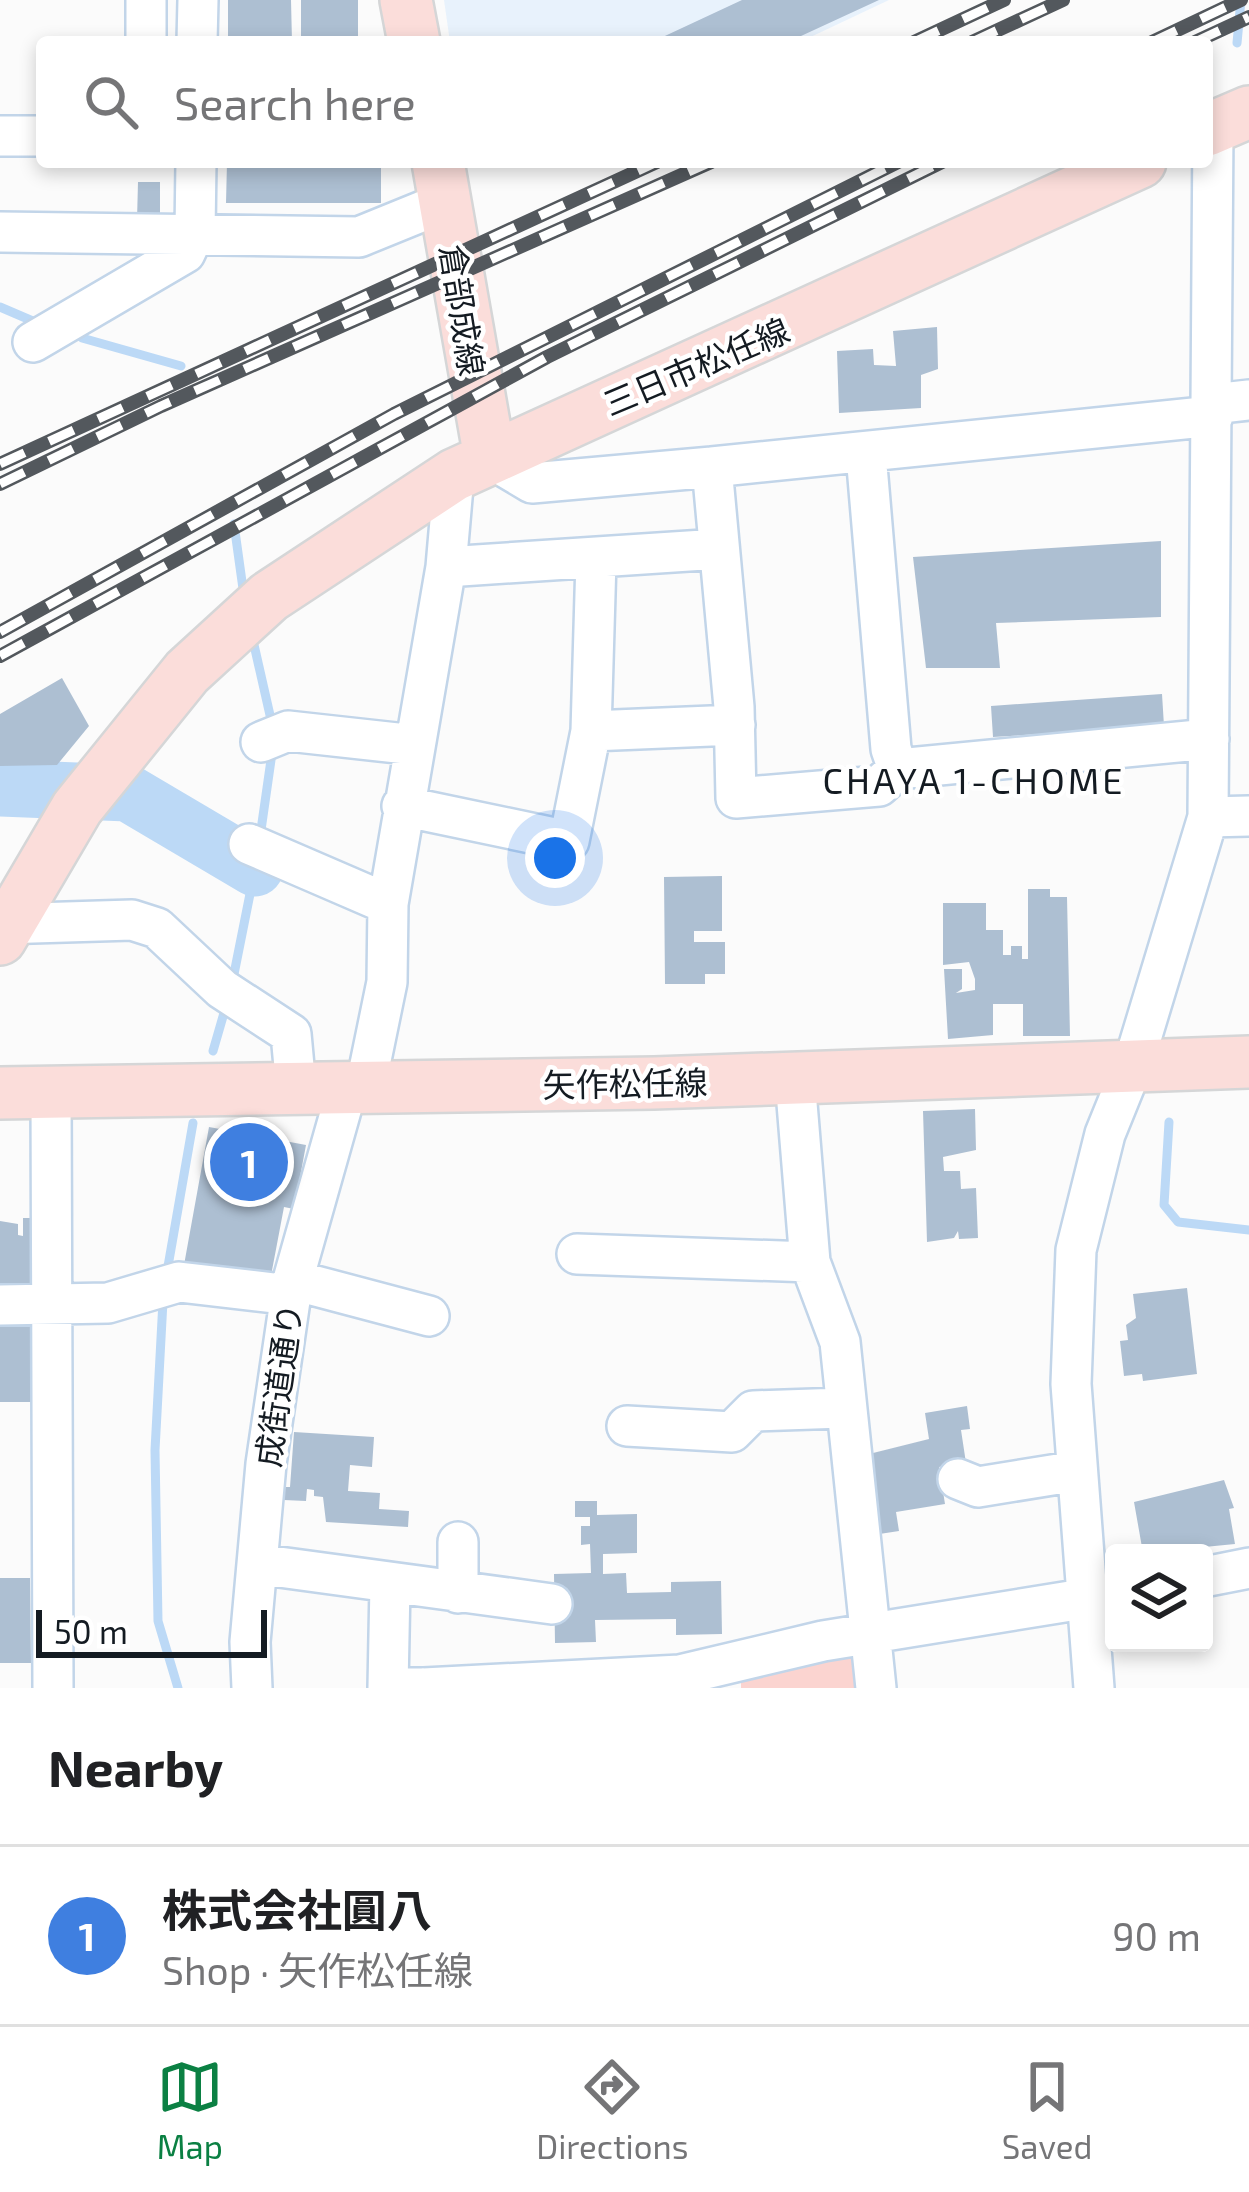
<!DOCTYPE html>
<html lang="en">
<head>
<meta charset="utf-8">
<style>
  :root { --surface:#fff; --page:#f6f6f6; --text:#202124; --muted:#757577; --line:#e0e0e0; --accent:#0b8043 }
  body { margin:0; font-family:"Exo 2","Noto Sans JP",sans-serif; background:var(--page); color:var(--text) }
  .controls { position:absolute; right:36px; bottom:36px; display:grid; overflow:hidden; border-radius:12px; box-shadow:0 6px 18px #0003 }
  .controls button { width:108px; height:108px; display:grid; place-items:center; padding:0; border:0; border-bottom:3px solid var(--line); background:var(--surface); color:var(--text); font:60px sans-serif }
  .scale { position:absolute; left:36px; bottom:30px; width:231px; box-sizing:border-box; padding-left:12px; border:6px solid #141b22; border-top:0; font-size:33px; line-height:42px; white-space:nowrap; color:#141b22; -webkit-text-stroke:9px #fff; paint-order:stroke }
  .you { position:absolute; left:555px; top:858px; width:42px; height:42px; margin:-30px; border:9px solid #fff; border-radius:50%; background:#1a73e8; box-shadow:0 0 0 18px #1a73e833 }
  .badge { display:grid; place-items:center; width:78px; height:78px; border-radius:50%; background:var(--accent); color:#fff; font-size:39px; font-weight:700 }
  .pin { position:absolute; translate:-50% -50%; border:6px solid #fff; box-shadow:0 3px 12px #0006 }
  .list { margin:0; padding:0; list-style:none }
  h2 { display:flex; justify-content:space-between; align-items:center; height:156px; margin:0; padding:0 48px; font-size:51px }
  h2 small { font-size:39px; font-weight:400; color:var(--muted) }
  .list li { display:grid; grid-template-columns:78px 1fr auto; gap:36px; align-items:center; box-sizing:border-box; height:180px; padding:0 48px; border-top:3px solid var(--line) }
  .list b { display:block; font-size:45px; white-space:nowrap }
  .list p { margin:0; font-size:39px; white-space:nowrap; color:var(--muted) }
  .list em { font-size:39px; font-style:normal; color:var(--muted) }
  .icon { flex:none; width:66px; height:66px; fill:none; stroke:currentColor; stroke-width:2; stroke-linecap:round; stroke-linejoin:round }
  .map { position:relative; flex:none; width:1249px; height:1688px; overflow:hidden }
  .search { position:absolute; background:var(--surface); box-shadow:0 6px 18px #0003; left:36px; right:36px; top:36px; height:132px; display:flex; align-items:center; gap:30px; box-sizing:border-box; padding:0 42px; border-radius:12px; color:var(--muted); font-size:45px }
  .sheet { height:336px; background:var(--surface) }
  nav { display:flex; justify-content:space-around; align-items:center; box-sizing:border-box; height:168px; border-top:3px solid var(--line); background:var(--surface); font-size:33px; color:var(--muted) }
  nav a { display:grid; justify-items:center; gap:6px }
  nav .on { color:var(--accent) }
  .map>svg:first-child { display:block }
  .built { fill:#e8f2fc }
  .green { fill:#fbd4d0 }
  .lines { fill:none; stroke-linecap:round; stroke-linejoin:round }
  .stream { stroke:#bcd9f6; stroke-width:9 }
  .river { stroke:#bcd9f6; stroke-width:57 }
  .building { fill:#adbfd2 }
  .minor-casing { stroke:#c2d5e9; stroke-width:44 }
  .major-casing { stroke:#d5d6d7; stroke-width:56 }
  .minor { stroke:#fff; stroke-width:39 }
  .major { stroke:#fbddda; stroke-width:51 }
  .rail-casing { stroke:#53585d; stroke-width:14 }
  .rail { stroke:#fff; stroke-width:9; stroke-dasharray:27; stroke-linecap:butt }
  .labels { text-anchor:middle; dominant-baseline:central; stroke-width:9; stroke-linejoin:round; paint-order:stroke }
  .street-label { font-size:33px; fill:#141b22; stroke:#fff }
  .neighbourhood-label { font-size:36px; letter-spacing:3px; fill:#141b22; stroke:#fff }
</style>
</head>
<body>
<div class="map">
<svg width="1249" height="1688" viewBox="0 0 1249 1688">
  <rect width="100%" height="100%" fill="#fbfbfb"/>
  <path class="built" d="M444 0H889L800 42H450Z"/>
  <path class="green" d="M855 1638 858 1688H741V1661Z"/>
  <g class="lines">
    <path class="stream" d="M1237 43 1241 0
      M0 307 35 322
      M82 338 181 366
      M234 524 244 596
      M252 636 272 724
      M260 837 273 746
      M232 984 257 859
      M213 1051 226 1006
      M1169 1122 1164 1205 1178 1222 1249 1230
      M167 1272 193 1123
      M163 1301 155 1450 158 1621 178 1688"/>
    <path class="river" d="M0 788 128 793 255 868"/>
  </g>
  <path class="building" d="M228 0H291L292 42H228Z
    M301 0H358V42H301Z
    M742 0H879L788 42H652Z
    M227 162H381V203H226Z
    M138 182H160V220H137Z
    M937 327 938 369 921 375V408L839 413 837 351 873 349 874 365 896 366 893 331Z
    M1161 541V617L996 623 1000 668H926L913 557Z
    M62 678 89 726 57 765 0 766V714Z
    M1162 694 1164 726 993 737 991 706Z
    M722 876V931H694V942H725V974H705V984H665L664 877Z
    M1028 889H1050V897H1067L1070 1036H1023V1004H993V1035L948 1039 944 969H962V989L956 993 975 990V979L969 962 943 965V903H986V930H1003V955H1011V946H1022V959H1028Z
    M975 1109 976 1150 943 1157 944 1171H960L961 1189 976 1188 978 1238 959 1239 958 1231 954 1238 927 1242 923 1111Z
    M209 1127 306 1145 294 1209 284 1207 270 1281 184 1265Z
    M23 1218H42L36 1291H0V1221L18 1224V1235L23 1236Z
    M1187 1288 1197 1374 1143 1381 1142 1374 1124 1376 1120 1341 1128 1340 1126 1325 1136 1318 1133 1294Z
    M39 1318 40 1402H0V1319Z
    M967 1406 970 1429 961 1430 966 1463 939 1467 945 1504 896 1512 899 1531 873 1535 861 1456 929 1439 925 1413Z
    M294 1432 374 1437 372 1467 350 1465 348 1491 380 1493 379 1509 409 1511 408 1527 326 1522 323 1497 314 1496V1490L307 1489 306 1501 284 1500 285 1487H290Z
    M1224 1480 1234 1508 1229 1509 1235 1544 1143 1553 1134 1502Z
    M575 1501H597V1515L637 1514V1553L603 1554V1574L626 1573 627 1593 671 1592V1582L721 1581 722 1634 676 1635V1619L595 1620 596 1642 555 1643 554 1574 591 1573 590 1544 581 1545V1526H590V1517H575Z
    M0 1578H30L31 1663H0Z"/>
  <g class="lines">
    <g class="minor-casing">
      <path id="minor" d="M146 0V42
        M197 42 198 0
        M0 136H42
        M0 232 359 237 445 202
        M33 342 185 253 195 232 196 162
        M1213 404 1249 400
        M866 454 891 749 898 769
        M490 458 532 483 712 467
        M446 567 719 549
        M591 731 735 725
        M1209 739 898 769 879 786 736 798 734 707 712 467 1213 416
        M261 742 288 731 415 745
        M402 806 569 841 591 731 596 560
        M1208 817 1249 816
        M249 844 388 904
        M0 924 132 920 157 928 222 989 291 1034 296 1088
        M795 1079 810 1262 840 1342 876 1688
        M365 1089 387 982 388 904 446 567 454 475
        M51 1093 53 1688
        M577 1254 810 1262
        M293 1280 429 1316
        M0 1305 108 1303 179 1282 291 1295
        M627 1426 732 1432 753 1411 843 1408
        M958 1479 978 1487 1077 1471
        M458 1542V1593
        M257 1564 552 1604
        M1204 1577 1249 1568
        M390 1584 388 1687 422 1688
        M252 1688 250 1642 266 1464 293 1280 347 1089
        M424 1688 680 1675 823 1641 1114 1594
        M1094 1688 1071 1384 1076 1250 1105 1134 1133 1065 1208 817 1213 128"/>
    </g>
    <g class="major-casing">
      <path id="major" d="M406 0 414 42
        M1207 130 1249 112
        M438 162 490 458
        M0 939 77 808 187 672 269 597 454 475 1140 162
        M0 1093 654 1083 1249 1062"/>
    </g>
    <use href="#minor" class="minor"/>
    <use href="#major" class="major"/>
    <g class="rail-casing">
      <path id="rail" d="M914 42 1004 0
        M972 42 1063 0
        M1152 42 1241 0
        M1195 42 1249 17
        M0 464 657 162
        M0 484 161 406 711 162
        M0 632 394 414 898 162
        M0 656 547 357 942 162"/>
    </g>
    <use href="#rail" class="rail"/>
  </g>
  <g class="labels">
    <g class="street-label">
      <text transform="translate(463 310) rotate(81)">倉部成線</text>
      <text transform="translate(696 366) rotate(-23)">三日市松任線</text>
      <text transform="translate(625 1083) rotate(-1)">矢作松任線</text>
      <text transform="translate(278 1385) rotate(-82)">成街道通り</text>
    </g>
    <g class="neighbourhood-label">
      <text x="974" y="779">CHAYA 1-CHOME</text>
    </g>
  </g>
</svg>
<div class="controls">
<button><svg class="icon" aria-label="layers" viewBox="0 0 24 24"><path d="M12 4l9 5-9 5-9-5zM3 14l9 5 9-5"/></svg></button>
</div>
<div class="scale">50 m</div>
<div class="you"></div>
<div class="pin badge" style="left:249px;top:1162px;background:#3f7fe0">1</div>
<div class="search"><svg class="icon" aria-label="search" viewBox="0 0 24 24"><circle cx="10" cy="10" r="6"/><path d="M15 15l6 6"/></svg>Search here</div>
</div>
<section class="sheet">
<h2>Nearby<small></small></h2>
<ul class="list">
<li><span class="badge" style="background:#3f7fe0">1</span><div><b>株式会社圓八</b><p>Shop · 矢作松任線</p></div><em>90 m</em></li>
</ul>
</section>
<nav>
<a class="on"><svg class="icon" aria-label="map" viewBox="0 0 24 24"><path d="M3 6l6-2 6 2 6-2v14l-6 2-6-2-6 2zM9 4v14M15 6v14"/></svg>Map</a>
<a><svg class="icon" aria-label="directions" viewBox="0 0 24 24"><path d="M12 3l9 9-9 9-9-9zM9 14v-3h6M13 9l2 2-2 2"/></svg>Directions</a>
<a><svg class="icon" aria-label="saved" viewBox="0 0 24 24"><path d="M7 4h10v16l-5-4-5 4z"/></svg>Saved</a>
</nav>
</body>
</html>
